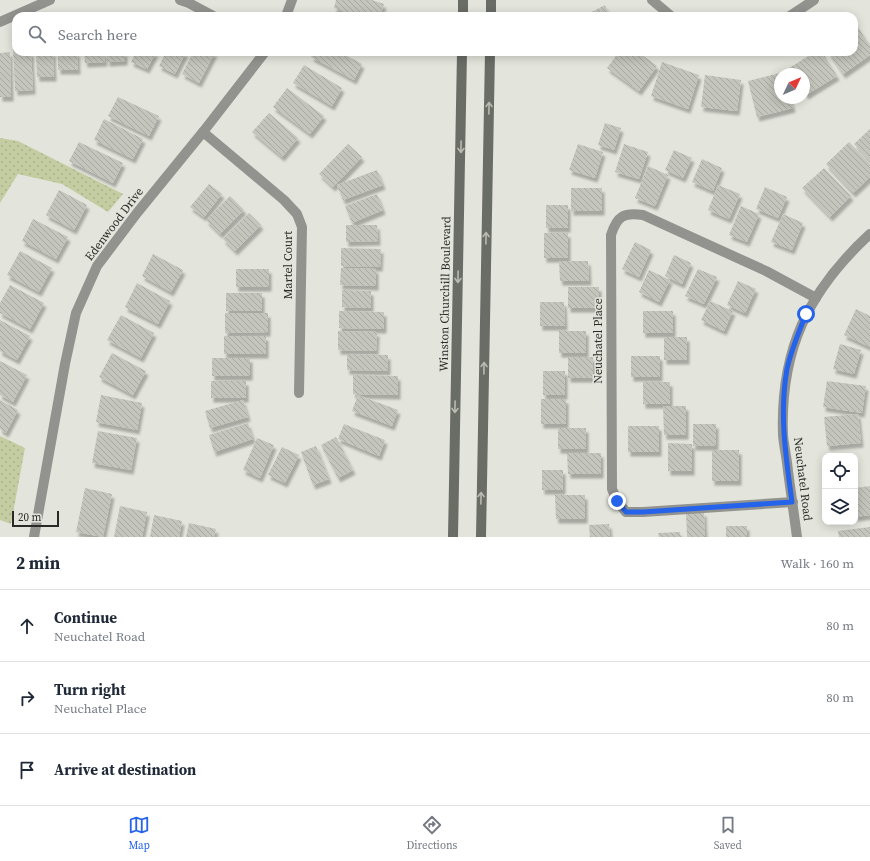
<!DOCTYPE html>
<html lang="en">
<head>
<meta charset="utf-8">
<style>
  :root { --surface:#fff; --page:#f6f6f7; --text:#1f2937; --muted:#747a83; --line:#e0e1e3; --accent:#2563eb }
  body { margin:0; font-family:"Source Serif 4",serif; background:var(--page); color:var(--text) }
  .controls { position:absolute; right:12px; bottom:12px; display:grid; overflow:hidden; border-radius:8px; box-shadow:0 2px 10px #0003 }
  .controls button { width:36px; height:36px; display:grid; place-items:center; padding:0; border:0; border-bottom:1px solid var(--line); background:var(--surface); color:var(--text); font:20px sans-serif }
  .compass { position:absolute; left:774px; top:68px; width:36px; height:36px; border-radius:50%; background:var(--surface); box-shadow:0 2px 10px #0003; rotate:46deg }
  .scale { position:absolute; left:12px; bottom:10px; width:47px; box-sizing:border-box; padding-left:4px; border:2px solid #292a27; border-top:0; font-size:11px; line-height:14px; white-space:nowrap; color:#292a27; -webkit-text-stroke:3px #e3e5dc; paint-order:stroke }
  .stop { position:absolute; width:12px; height:12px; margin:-9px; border:3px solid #2563eb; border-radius:50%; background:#fff }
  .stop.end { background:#2563eb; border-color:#fff; box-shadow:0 1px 4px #0008 }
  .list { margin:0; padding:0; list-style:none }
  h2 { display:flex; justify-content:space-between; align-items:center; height:52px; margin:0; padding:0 16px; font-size:17px }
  h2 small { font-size:13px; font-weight:400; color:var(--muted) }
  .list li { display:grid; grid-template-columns:26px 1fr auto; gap:12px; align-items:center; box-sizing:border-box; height:72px; padding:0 16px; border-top:1px solid var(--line) }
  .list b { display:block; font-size:15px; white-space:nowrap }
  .list p { margin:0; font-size:13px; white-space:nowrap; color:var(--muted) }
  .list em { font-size:13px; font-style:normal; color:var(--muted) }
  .icon { flex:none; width:22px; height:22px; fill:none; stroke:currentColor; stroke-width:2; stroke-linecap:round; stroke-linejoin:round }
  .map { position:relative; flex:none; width:870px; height:537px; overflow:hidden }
  .search { position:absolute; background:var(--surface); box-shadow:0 2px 10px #0003; left:12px; right:12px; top:12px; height:44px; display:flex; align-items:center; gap:10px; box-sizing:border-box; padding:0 14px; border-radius:12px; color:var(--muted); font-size:15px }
  .sheet { height:268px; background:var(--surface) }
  nav { display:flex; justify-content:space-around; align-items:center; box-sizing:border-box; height:56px; border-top:1px solid var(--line); background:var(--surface); font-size:11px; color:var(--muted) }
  nav a { display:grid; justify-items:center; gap:2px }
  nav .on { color:var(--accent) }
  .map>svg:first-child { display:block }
  .park { fill:url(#park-dots) }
  .building { fill:url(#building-back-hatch); filter:url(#shadow) }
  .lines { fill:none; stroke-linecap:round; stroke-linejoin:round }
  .minor { stroke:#92938f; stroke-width:10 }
  .tertiary { stroke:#92938f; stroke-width:10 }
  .secondary { stroke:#6a6c66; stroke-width:10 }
  .oneway { stroke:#b9bbb3 }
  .route { stroke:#2563eb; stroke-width:5 }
  .labels { text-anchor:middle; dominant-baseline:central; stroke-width:3; stroke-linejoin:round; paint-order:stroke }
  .street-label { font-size:12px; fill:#292a27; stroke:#e3e5dc }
</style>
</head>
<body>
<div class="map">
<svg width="870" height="537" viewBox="0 0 870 537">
  <defs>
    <pattern id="park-dots" width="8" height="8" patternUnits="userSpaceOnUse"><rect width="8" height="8" fill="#c4cda1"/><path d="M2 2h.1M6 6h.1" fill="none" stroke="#a8b08b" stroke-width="1.8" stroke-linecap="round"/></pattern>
    <pattern id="building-back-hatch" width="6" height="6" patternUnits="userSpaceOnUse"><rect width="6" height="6" fill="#c4c6bd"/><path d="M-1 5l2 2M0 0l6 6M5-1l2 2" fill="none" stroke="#a8aaa2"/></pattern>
    <filter id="shadow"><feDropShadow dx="2.5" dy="4.5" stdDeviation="1" flood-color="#0004"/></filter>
  </defs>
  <rect width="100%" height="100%" fill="#e3e5dc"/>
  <path class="park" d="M0 138 18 141 123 194 108 212 62 184 18 174 0 203Z
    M0 436 25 448 11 524 0 520Z"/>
  <path class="building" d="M336 0H372L384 4 380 16H357L334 8Z
    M605 5 610 16H584Z
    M854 22 870 45V55L843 74 828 52H854Z
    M13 49H16V52H31L33 90 15 91Z
    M10 52 11 97H0V53Z
    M36 52H53L54 77H37Z
    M58 52H77L78 70H58Z
    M84 52H104L105 62 85 63Z
    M107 52H125V61L107 62Z
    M136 52H156L147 69 131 62Z
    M166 52H186L175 74 159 66Z
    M193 52H215L199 83 182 74Z
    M314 52H340L362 64 354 80 311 57Z
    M619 52H638L657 66 639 91 607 68Z
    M815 52H822L837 76 806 95 804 91V74H793L789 68Z
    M662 62 699 75 688 109 651 96Z
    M304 65 342 88 332 106 293 83Z
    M784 72 785 74H780V98H790L793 108 757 117 748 81Z
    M705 75 741 80 737 111 701 107Z
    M287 88 324 116 310 134 273 107Z
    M118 97 159 116 149 136 108 116Z
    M269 113 298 138 282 157 252 132Z
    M104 119 143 139 133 159 94 140Z
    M605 123 621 128 614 150 598 145Z
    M870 129V161L854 144Z
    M79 142 123 163 113 183 69 161Z
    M849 142 870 164V177L853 193 826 164Z
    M348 144 362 157 333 187 319 174Z
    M578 144 603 152 595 178 569 170Z
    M624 144 648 152 639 179 615 172Z
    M674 150 692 158 683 178 665 170Z
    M702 159 722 168 713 191 692 182Z
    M648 166 668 175 655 206 635 198Z
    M824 168 851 196 830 217 802 188Z
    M377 170 383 185 343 200 337 185Z
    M209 184 222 194 204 217 190 207Z
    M718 185 740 194 729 219 708 210Z
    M765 187 787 197 778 218 756 209Z
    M571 188H602V211H571Z
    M59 190 87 205 74 230 46 215Z
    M377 194 383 210 352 223 345 206Z
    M230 196 244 210 220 234 206 220Z
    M546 205H568V228H546Z
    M741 206 759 214 747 242 729 235Z
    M249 213 261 225 235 251 223 239Z
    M783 214 803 223 792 250 771 242Z
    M33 219 68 237 56 259 22 241Z
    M346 225H377L378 241 346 242Z
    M544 233H568V258H544Z
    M635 242 651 250 639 277 622 269Z
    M341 248 381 249 380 267 341 266Z
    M20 251 52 268 39 292 7 275Z
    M153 254 183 270 171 292 142 276Z
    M674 255 691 263 682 284 665 276Z
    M559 261H588L589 281H560Z
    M341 268 376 269V286L340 285Z
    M236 269H269V287H236Z
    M698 269 717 277 704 304 685 296Z
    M649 270 670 280 659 302 639 292Z
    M738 281 756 289 745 313 727 305Z
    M137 283 170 301 158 324 125 307Z
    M10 285 44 303 30 329 0 313V303Z
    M568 287H599V308H568Z
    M342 290 371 291V308L342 307Z
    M226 293H262V311H226Z
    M710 301 733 311 724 331 701 320Z
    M540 302H564L565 326H540Z
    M856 309 870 316V347L844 335Z
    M339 311 384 312V329L339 328Z
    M643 311H673V333H643Z
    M225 313H268V332L225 333Z
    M121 315 154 333 141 358 107 340Z
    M0 320 30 336 17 360 0 351Z
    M338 331 377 332 376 351 338 350Z
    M559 331H586V353H559Z
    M224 336H266V354H224Z
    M664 337H687V360H664Z
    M840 344 861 350 854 374 833 369Z
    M112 353 146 371 133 395 99 377Z
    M347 354 388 355V371L347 370Z
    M631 356H660V377H631Z
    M568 357H593V378H568Z
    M212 358H250V376H212Z
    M0 361 27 375 13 402 0 395Z
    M543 371H565V395H543Z
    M353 375 398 376V395L353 394Z
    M211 381H246V398H211Z
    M827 381 866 386 862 413 823 407Z
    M643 382H670V404H643Z
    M101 395 142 403 137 430 96 422Z
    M358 395 398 410 392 426 352 411Z
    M541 399H566V424H541Z
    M0 400 18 410 6 433 0 429Z
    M243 400 248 417 210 428 205 411Z
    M663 406H686V435H664Z
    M858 414 861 443 827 446 824 417Z
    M248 423 253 439 214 452 209 435Z
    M344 424 385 440 379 456 338 439Z
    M693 424H716V446H693Z
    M628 426H659V452H628Z
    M558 428H586V449H558Z
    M98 431 137 438 131 470 92 463Z
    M336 437 353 470 338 478 321 445Z
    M257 438 274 445 260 478 243 470Z
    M668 443 692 444V471H668Z
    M316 446 329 479 313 485 301 452Z
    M282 447 299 455 285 483 268 475Z
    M712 450H739V481H712Z
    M567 453H601V474H568Z
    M542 470H563V490H542Z
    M870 486V515L855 517V488Z
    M85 488 112 494 103 537 76 532Z
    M555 495H585V519H556Z
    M120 506 147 512 142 537H114Z
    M704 512 705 537H687L686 513Z
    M154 515 182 521 179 537H150Z
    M189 523 216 529 214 537H186Z
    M609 524 610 537H590L589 525Z
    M726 526H747V537H726Z
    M870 527V537H839L838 531Z
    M680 532 681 537H659L658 533Z"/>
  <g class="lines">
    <path class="minor" d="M180 0 189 3 213 16
      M652 0 671 16
      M790 16 814 0
      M0 22 50 0
      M203 132 284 200 297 214 302 227 299 393
      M793 502 643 512H626L617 501 612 489 611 235C617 216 624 212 643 215L766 271 816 298"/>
    <path class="tertiary" d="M286 16 292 0
      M34 537 65 364 76 313 97 266 137 213 203 132 265 52
      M797 537C794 515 791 493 788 471 787 459 784 447 783 435 780 350 808 291 870 234"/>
    <path class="secondary" d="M463 16V0
      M491 16V0
      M453 537 462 52
      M481 537 490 52"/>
  </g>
  <defs><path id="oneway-shaft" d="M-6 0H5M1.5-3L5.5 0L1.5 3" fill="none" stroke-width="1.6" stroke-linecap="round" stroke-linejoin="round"/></defs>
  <g class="oneway">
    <use href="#oneway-shaft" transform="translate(489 108) rotate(-89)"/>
    <use href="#oneway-shaft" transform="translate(461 147) rotate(91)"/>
    <use href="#oneway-shaft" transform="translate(486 238) rotate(-89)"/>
    <use href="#oneway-shaft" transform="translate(458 277) rotate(91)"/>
    <use href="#oneway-shaft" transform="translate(484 368) rotate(-89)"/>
    <use href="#oneway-shaft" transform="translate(455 407) rotate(91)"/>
    <use href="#oneway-shaft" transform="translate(481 498) rotate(-89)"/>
  </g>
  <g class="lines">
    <path class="route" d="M617 501 626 512H643L792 502C786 458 779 414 787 369 791 350 799 332 806 314"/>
  </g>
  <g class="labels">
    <g class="street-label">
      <text transform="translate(114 224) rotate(-53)">Edenwood Drive</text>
      <text transform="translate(288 265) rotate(-90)">Martel Court</text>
      <text transform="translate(445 294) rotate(-89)">Winston Churchill Boulevard</text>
      <text transform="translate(598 341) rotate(-90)">Neuchatel Place</text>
      <text transform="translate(803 479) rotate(83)">Neuchatel Road</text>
    </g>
  </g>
</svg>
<div class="controls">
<button><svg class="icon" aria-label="locate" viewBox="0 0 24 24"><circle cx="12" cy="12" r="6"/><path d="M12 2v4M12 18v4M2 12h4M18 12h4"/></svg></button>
<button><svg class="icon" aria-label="layers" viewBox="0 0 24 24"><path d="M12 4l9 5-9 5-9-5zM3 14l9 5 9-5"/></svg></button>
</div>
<svg class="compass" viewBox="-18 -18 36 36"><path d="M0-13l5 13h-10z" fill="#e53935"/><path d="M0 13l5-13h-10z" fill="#747a83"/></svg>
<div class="scale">20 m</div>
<div class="stop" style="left:806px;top:314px"></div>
<div class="stop end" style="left:617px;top:501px"></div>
<div class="search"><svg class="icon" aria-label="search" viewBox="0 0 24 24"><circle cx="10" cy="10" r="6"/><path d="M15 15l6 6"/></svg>Search here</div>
</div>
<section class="sheet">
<h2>2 min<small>Walk · 160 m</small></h2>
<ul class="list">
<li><svg class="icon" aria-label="ahead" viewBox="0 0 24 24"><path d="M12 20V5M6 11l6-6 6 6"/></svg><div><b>Continue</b><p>Neuchatel Road</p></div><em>80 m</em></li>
<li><svg class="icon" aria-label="right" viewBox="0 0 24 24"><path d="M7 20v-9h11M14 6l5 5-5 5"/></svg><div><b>Turn right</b><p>Neuchatel Place</p></div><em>80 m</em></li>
<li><svg class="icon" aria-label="arrive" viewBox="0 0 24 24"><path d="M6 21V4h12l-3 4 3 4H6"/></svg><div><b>Arrive at destination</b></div></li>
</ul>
</section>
<nav>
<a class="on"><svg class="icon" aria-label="map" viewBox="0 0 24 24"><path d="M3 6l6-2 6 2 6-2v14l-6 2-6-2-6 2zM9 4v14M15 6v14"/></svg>Map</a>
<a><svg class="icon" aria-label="directions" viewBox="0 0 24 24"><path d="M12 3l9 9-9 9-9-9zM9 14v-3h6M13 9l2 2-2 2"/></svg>Directions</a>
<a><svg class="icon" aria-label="saved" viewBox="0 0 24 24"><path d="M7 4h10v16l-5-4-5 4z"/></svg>Saved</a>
</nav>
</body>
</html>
